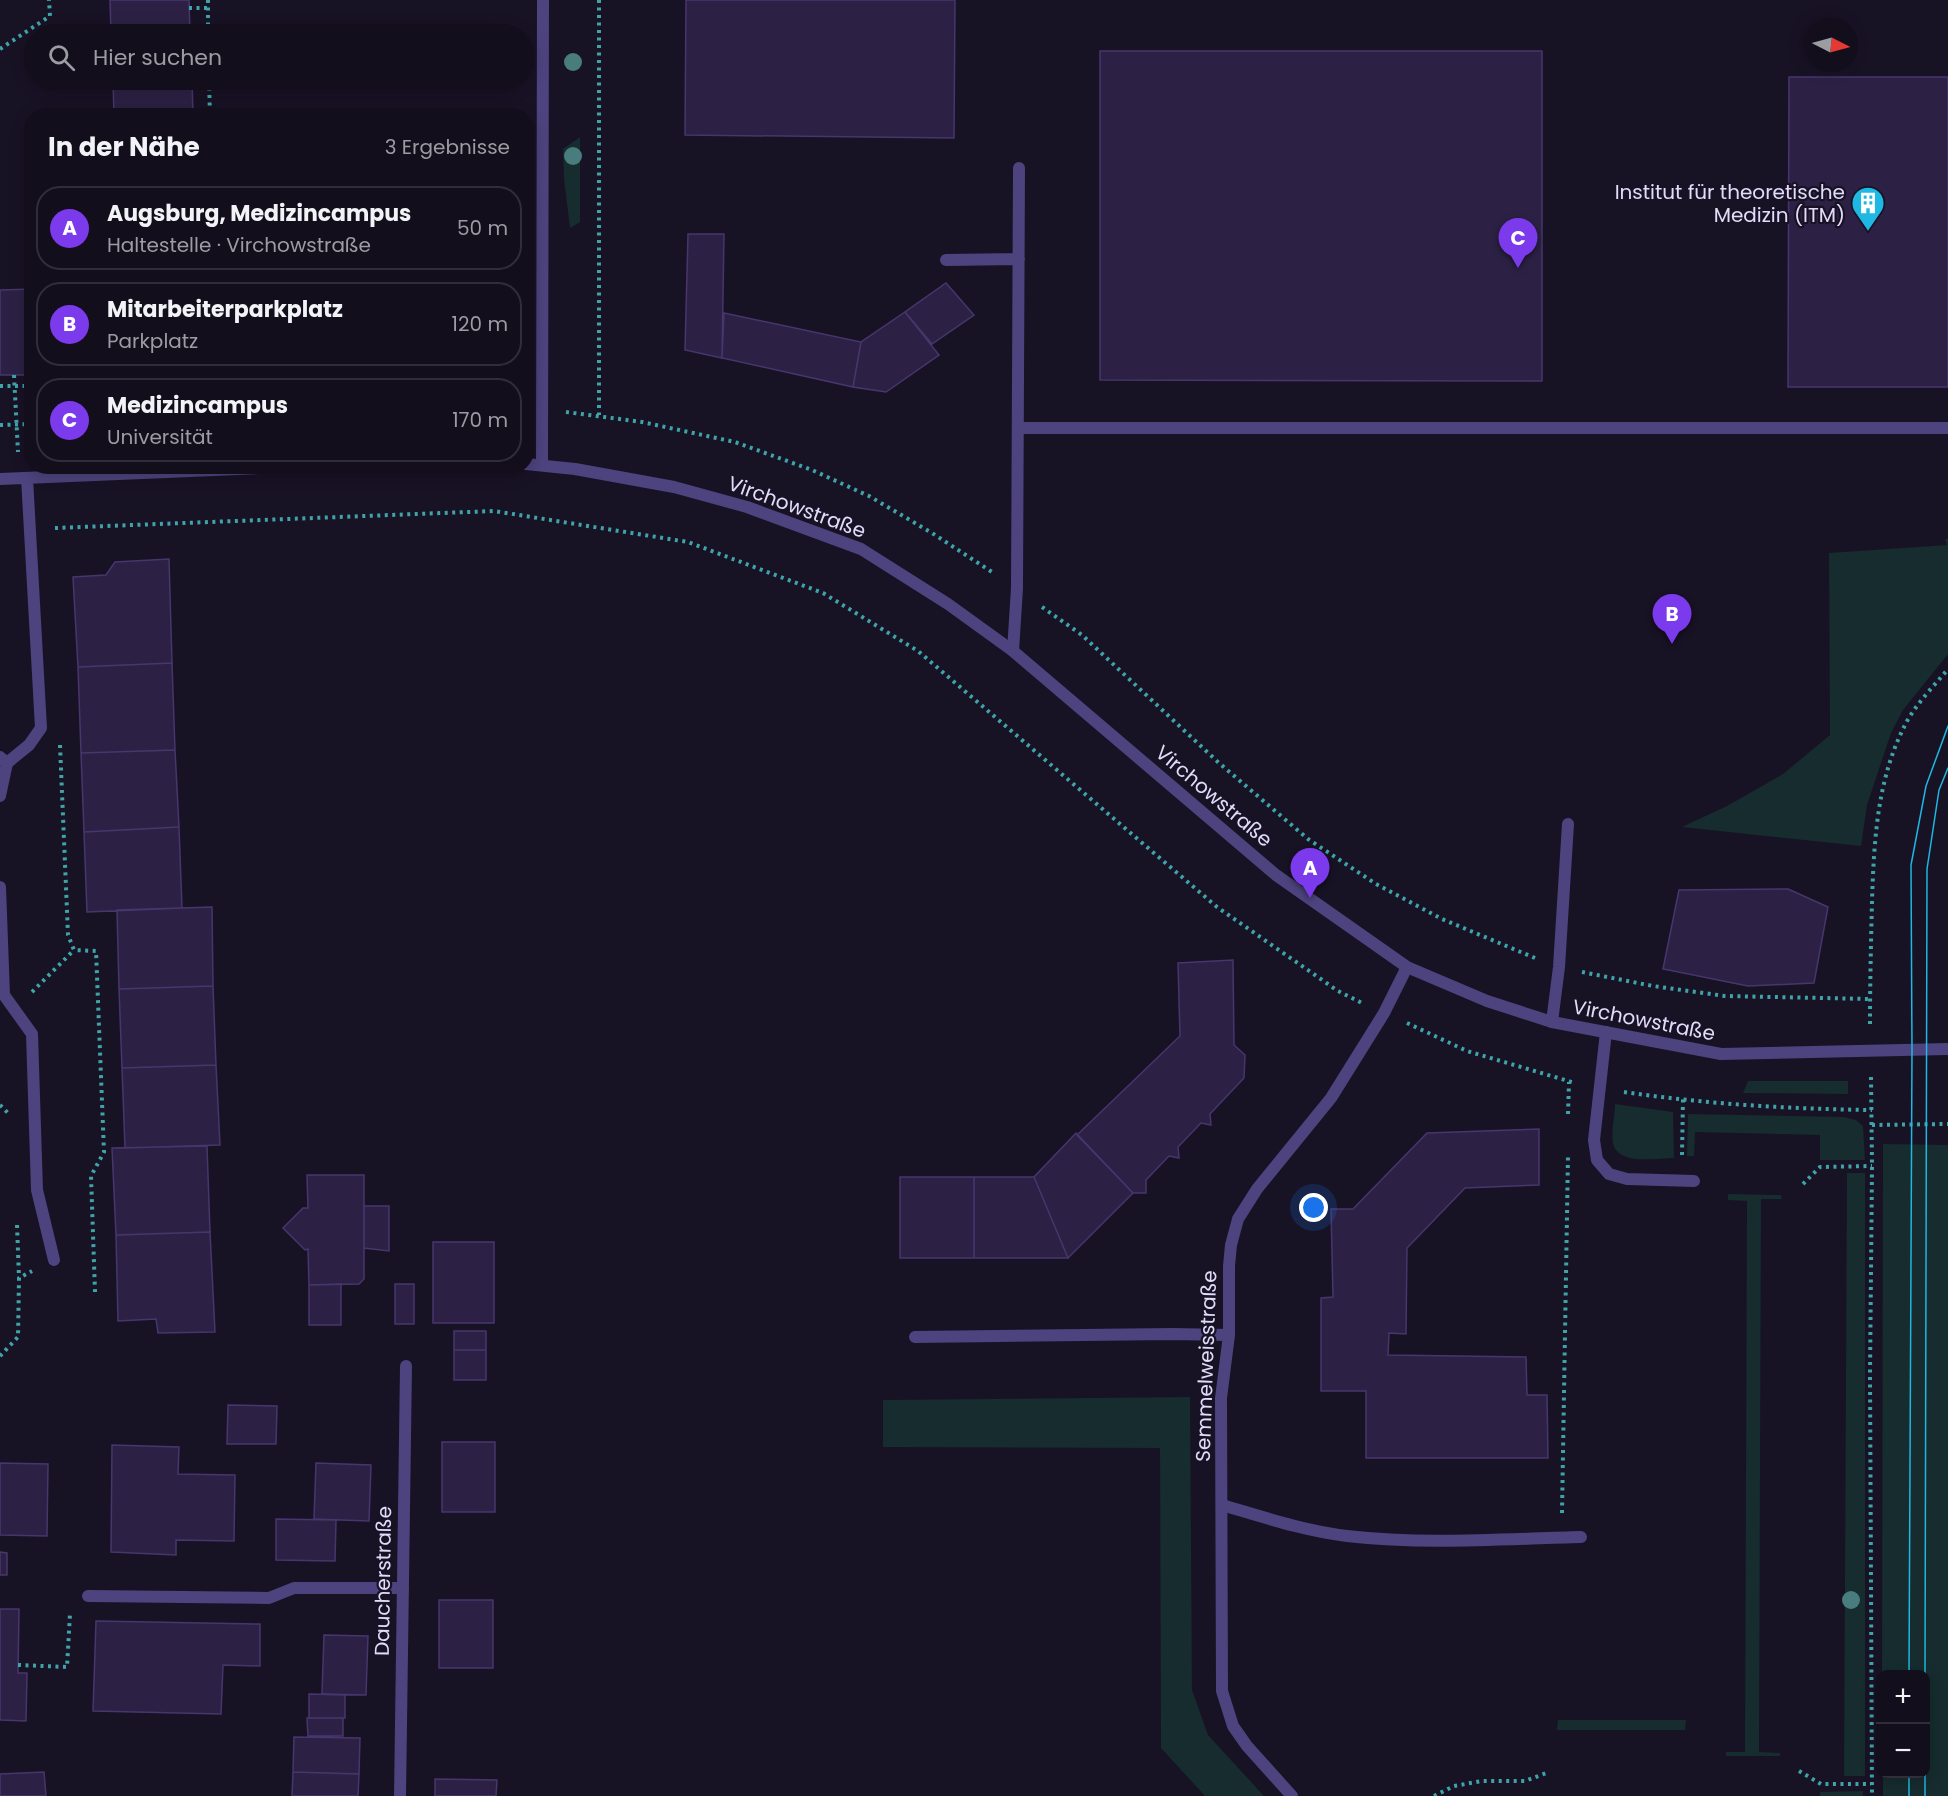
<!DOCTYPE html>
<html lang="de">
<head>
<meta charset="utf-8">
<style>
  :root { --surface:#120e1c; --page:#1f1c29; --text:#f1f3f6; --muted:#9c9ca3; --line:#312e3b; --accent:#7c3aed }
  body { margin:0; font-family:Poppins,sans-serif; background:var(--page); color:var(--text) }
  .controls { position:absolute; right:18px; bottom:18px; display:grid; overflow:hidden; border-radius:12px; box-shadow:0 3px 15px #0003 }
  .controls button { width:54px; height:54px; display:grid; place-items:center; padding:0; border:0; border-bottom:2px solid var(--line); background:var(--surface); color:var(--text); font:30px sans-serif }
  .compass { position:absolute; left:1804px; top:18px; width:54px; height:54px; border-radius:50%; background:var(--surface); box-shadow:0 3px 15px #0003; rotate:96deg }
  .you { position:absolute; left:1314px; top:1208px; width:21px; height:21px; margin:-15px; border:4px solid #fff; border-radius:50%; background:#1a73e8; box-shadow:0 0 0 9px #1a73e833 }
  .badge { display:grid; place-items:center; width:39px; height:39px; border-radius:50%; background:var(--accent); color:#fff; font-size:20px; font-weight:700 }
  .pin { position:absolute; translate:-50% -50px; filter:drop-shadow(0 2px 3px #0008) }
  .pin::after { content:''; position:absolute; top:32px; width:21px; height:18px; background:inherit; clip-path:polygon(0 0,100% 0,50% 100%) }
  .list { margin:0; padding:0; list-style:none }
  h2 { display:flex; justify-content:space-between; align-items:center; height:78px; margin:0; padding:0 24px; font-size:26px }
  h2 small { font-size:20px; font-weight:400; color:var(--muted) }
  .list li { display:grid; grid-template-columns:39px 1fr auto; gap:18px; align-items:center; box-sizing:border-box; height:84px; margin:0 12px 12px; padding:0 12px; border:2px solid var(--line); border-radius:24px }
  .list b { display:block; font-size:22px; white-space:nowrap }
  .list p { margin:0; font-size:20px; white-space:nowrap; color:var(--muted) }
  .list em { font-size:20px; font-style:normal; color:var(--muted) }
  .icon { flex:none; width:33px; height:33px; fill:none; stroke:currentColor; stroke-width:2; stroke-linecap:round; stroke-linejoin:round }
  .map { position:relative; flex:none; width:1948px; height:1796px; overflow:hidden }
  .search { position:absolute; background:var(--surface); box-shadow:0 3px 15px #0003; left:24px; top:24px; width:510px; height:66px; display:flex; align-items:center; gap:15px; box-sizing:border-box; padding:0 21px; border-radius:33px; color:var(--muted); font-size:22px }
  .panel { position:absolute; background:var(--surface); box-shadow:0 3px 15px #0003; left:24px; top:108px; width:510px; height:366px; border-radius:24px }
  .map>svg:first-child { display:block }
  .green { fill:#162c2e }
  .building { fill:#2c2144; stroke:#47366d; stroke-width:1.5 }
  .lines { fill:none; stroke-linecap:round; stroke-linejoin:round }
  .path { stroke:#3fa4aa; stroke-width:4; stroke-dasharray:3 4.5; stroke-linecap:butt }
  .lane { stroke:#4d437e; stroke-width:12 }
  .street { stroke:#4d437e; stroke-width:12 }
  .tram { stroke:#1fb7e3; stroke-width:1.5 }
  .tree { fill:#487c7d }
  .labels { text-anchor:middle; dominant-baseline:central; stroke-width:4.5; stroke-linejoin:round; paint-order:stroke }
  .poi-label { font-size:20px; fill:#e2dbfa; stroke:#181225; text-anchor:end }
  .street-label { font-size:20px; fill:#e2dbfa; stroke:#181225 }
</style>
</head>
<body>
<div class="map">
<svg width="1948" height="1796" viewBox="0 0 1948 1796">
  <rect width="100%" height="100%" fill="#181225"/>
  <path class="green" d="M580 137V222L570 228 564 179 563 149Z
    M1945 539H1948V654L1903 710 1891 733 1867 805 1861 846 1682 827 1727 806 1783 774 1830 735 1829 553 1947 545Z
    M1748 1081H1848V1094L1743 1093Z
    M1615 1104 1673 1112 1674 1158C1656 1158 1618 1166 1613 1143 1611 1131 1615 1115 1615 1104Z
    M1688 1114 1844 1117 1856 1120 1863 1126 1865 1160H1820V1135L1695 1132 1694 1156H1687Z
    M1883 1144 1948 1145V1796H1883V1774H1926V1674H1882Z
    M1847 1173H1865V1776H1844Z
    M1728 1194 1781 1195 1782 1199H1761L1759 1752 1780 1753V1756H1726V1752H1745L1747 1201 1728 1200Z
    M1190 1397 1192 1690 1208 1735 1264 1796H1205L1161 1748 1160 1448 883 1447V1400Z
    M1558 1720H1686L1685 1730H1557Z
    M1863 1791V1796H1820V1792Z"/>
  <path class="building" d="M110 0H189L190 34H111Z
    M686 0H955L954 138 685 135Z
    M1100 51H1542V381L1100 380Z
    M1789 77H1948V387H1788Z
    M113 80H192L193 116H114Z
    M688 234H724L722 358 685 350Z
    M946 283 974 315 932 344 905 312Z
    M32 289V375H0V290Z
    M905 312 939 355 886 392 853 387 861 342Z
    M724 313 861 342 853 387 722 358Z
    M169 559 172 663 78 667 73 577 106 575 115 562Z
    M172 663 175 750 81 753 78 667Z
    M175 750 179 827 84 832 81 753Z
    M179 827 182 908 87 912 84 832Z
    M1788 889 1828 907 1814 983 1748 986 1663 969 1679 890Z
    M212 907 213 986 119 989 117 910Z
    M1233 960 1234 1045 1245 1055 1244 1078 1210 1114 1211 1125 1201 1123 1178 1147 1179 1158 1169 1156 1146 1180V1193H1133L1077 1135 1180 1036 1178 963Z
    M213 986 216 1065 122 1068 119 989Z
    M216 1065 220 1145 125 1148 122 1068Z
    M1539 1129V1185L1465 1188 1407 1248 1406 1334 1389 1333 1388 1355 1526 1357 1527 1395H1547L1548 1458H1366V1391H1321V1298L1333 1297 1331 1209H1353L1427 1133Z
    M1076 1133 1133 1193 1068 1258 1034 1177Z
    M207 1146 210 1232 116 1235 112 1148Z
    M307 1175H364V1279L359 1284 309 1285 308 1249 305 1250 283 1228 303 1208H308Z
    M900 1177H974V1258H900Z
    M974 1177H1034L1068 1258H974Z
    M364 1206H389V1251L364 1248Z
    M210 1232 215 1332 158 1333 156 1319 118 1321 116 1235Z
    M433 1242H494V1323H433Z
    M341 1284V1325H309V1285Z
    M395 1284H414V1324H395Z
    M454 1331H486V1350H454Z
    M454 1350H486V1380H454Z
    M228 1405 277 1406 276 1444H227Z
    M442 1442H495V1512H442Z
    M112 1445 179 1447 178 1474 235 1475 234 1541 176 1540V1555L111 1552Z
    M0 1463 48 1464 47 1536 0 1535Z
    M316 1463 371 1465 369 1521 314 1519Z
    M276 1519 336 1520 335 1561 276 1560Z
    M0 1552 7 1553V1575H0Z
    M439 1600H493V1668H439Z
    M0 1609H19L18 1673H27L26 1721 0 1720Z
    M96 1621 260 1624V1666L223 1665 221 1714 93 1711Z
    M324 1635 368 1636 366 1695 322 1694Z
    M309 1694 345 1695V1718H309Z
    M307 1718H343V1736H308Z
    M294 1737 360 1738 359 1774 293 1772Z
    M44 1772 46 1796H0V1774Z
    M293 1772 359 1774 358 1796H292Z
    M435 1779 497 1780 496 1796H435Z"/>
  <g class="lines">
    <path class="path" d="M208 0V34
      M599 0V415
      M189 8H208
      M0 49 50 16 49 0
      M209 80 210 116
      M201 116 210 115
      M14 375 18 452
      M0 386H32
      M566 412 642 422 735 442 812 470 869 496 932 533 992 572
      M0 425 32 424
      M55 528 494 511 688 542 823 593 918 651 1217 907 1338 991 1362 1003
      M1042 607 1082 635 1219 763 1308 839 1376 884 1442 919 1535 958
      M60 745 68 935 74 950 96 951 104 1152 91 1176 95 1292
      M1582 972 1653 986 1725 996 1870 999
      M32 992 74 950
      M1407 1023 1467 1051 1575 1083
      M1870 1024C1870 983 1871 942 1872 901 1874 841 1877 781 1904 727 1914 706 1933 687 1948 669
      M1871 1077 1872 1166 1870 1374 1872 1796
      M1624 1092C1706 1104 1789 1109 1872 1110
      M0 1105 9 1114
      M1568 1114 1569 1082
      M1872 1125 1948 1124
      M1682 1155 1683 1099
      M1803 1184 1820 1167 1872 1166
      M17 1225 19 1278
      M0 1356 18 1337 19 1278 32 1271
      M1562 1513 1568 1155
      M18 1665 67 1667 70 1614
      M1799 1771 1821 1784H1871
      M1434 1796 1454 1786 1482 1781H1525L1549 1772"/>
    <path class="lane" d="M946 260 1019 259
      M1019 428H1948
      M1013 651 1017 588 1019 168
      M0 796 7 763
      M0 887 4 995 32 1034 37 1190 54 1260
      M1552 1022 1559 967 1568 824
      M1606 1032 1594 1140 1597 1160 1609 1174 1627 1179 1694 1181
      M915 1337 1172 1334 1229 1335
      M1222 1505C1263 1517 1305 1531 1347 1536 1425 1545 1503 1539 1581 1537
      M88 1596 269 1598 294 1588H403"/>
    <path class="street" d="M526 464 575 469 674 487 747 507 861 549 948 604 1013 651 1276 875 1407 967 1487 1001 1552 1022 1721 1054 1948 1049
      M542 464 543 0
      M0 479 308 466
      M0 757 7 763 29 745 41 728 27 478
      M400 1796 406 1366
      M1292 1796 1247 1746 1233 1726 1222 1691 1221 1398 1229 1335V1266L1231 1245 1238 1219 1257 1189 1331 1098 1384 1013 1407 967"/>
    <path class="tram" d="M1909 1674 1912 1050 1911 865 1926 786 1948 726
      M1925 1674 1927 869 1939 790 1948 768
      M1909 1796V1774
      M1925 1796V1774"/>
  </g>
  <g class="tree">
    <circle cx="573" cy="62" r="9"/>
    <circle cx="573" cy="156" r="9"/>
    <circle cx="1851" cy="1600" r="9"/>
  </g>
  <defs>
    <g id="building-pin" transform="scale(1.725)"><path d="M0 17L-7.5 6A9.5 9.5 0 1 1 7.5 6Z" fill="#1fb7e3" stroke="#181225"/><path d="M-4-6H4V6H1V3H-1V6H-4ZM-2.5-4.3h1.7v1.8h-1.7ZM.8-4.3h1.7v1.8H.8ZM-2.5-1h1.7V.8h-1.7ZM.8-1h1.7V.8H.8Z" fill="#fff"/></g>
  </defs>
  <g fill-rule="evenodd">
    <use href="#building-pin" x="1868" y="203"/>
  </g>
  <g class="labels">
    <g class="poi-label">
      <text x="1845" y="192">Institut für theoretische<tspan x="1845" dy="23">Medizin (ITM)</tspan></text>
    </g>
    <g class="street-label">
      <text transform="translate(797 507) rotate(20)">Virchowstraße</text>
      <text transform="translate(1214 796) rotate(40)">Virchowstraße</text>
      <text transform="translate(1644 1020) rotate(11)">Virchowstraße</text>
      <text transform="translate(1206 1366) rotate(-88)">Semmelweisstraße</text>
      <text transform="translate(383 1581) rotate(-89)">Daucherstraße</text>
    </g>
  </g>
</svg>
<div class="controls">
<button>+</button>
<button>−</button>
</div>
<svg class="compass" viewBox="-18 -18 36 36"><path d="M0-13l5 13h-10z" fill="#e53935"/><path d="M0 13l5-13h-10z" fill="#9c9ca3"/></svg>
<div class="you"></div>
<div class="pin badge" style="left:1310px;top:898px">A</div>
<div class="pin badge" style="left:1672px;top:644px">B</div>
<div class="pin badge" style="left:1518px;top:268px">C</div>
<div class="search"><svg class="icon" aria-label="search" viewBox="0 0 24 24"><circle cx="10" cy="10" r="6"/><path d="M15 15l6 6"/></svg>Hier suchen</div>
<section class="panel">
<h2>In der Nähe<small>3 Ergebnisse</small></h2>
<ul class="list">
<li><span class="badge">A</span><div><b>Augsburg, Medizincampus</b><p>Haltestelle · Virchowstraße</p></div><em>50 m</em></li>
<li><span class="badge">B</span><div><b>Mitarbeiterparkplatz</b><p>Parkplatz</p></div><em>120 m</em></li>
<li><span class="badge">C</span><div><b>Medizincampus</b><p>Universität</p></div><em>170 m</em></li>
</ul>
</section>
</div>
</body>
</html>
